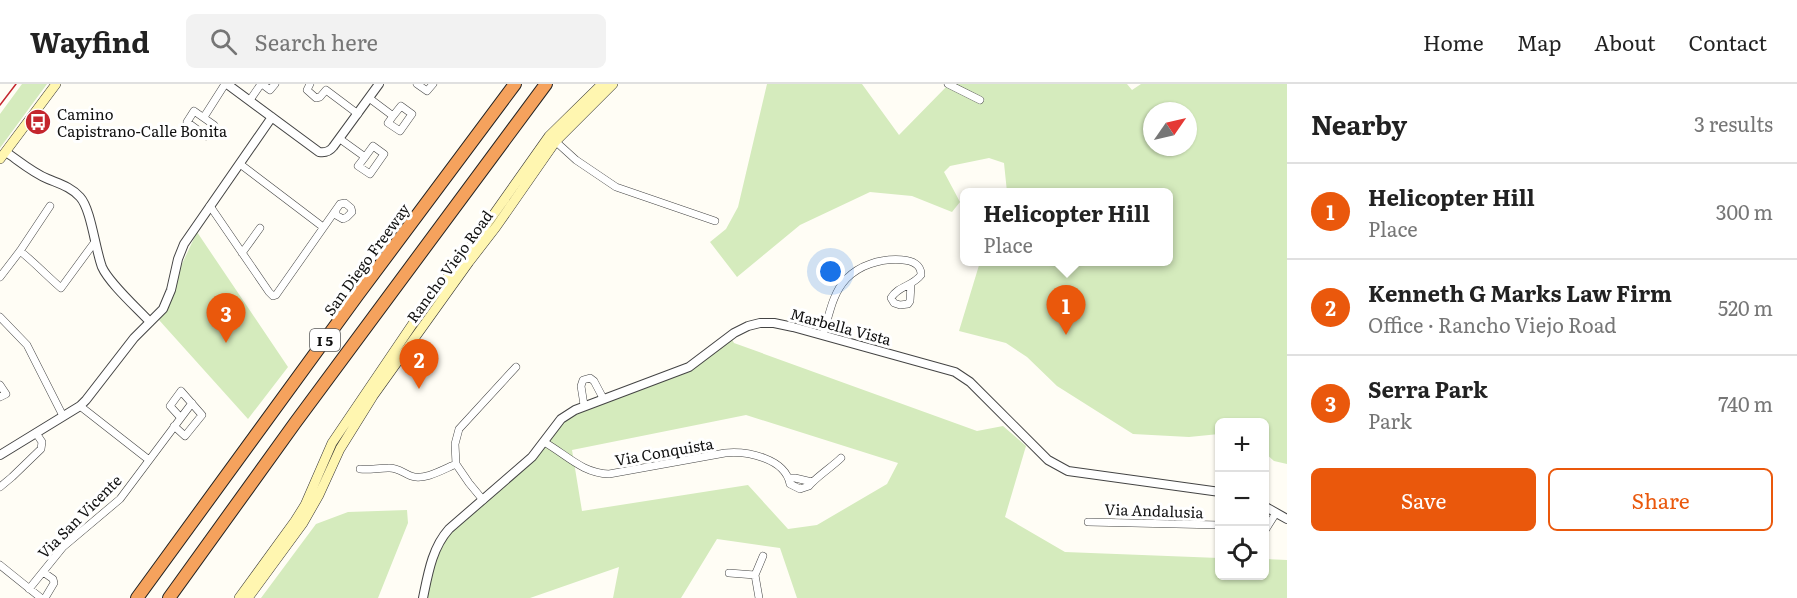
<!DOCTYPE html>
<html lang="en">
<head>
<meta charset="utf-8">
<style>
  :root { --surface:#fff; --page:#f2f2f2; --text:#222; --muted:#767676; --line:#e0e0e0; --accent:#ea580c }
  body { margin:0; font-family:Literata,serif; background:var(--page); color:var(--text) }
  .controls { position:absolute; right:18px; bottom:18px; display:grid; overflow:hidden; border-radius:9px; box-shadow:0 2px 4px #0004 }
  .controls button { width:54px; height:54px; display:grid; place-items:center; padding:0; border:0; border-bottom:2px solid var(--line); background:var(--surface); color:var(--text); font:30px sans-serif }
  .compass { position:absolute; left:1143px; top:18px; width:54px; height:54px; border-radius:50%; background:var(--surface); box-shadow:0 2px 4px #0004; rotate:56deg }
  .you { position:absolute; left:831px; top:188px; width:21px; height:21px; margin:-15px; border:4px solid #fff; border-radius:50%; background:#1a73e8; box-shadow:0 0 0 9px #1a73e833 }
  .badge { display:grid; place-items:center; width:39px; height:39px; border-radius:50%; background:var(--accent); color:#fff; font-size:20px; font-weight:700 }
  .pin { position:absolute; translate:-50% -50px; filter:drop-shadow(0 2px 3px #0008) }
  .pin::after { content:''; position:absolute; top:32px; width:21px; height:18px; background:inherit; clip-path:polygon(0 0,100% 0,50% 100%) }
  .popup { position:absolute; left:960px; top:104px; width:213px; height:78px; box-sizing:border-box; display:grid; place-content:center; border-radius:9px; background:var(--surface); filter:drop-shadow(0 2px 4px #0005); font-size:20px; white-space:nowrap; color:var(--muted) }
  .popup b { font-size:22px; color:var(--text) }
  .popup::after { content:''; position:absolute; left:50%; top:100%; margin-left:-12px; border:12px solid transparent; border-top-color:var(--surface) }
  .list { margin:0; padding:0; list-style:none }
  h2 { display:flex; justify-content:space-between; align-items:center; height:78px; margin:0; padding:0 24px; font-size:26px }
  h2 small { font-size:20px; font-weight:400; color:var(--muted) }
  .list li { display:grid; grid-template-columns:39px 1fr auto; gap:18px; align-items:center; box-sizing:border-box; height:96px; padding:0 24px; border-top:2px solid var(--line) }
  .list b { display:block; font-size:22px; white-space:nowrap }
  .list p { margin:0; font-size:20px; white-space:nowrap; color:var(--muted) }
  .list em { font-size:20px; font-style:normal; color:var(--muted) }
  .actions { display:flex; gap:12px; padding:18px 24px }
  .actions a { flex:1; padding:14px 0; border:2px solid var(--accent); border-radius:9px; text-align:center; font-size:21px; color:var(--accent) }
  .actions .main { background:var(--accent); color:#fff }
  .icon { flex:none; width:33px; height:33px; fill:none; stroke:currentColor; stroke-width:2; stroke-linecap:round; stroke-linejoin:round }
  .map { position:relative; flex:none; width:1287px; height:514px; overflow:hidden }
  header { display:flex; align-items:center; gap:36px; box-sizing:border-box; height:84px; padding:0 30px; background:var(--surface); border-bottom:2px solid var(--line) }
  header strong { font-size:28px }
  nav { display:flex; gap:33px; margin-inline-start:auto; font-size:21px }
  .search { width:420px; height:54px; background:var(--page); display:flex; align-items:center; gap:15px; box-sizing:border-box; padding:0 21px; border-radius:9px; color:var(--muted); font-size:22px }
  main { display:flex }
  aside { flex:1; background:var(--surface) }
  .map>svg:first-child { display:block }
  .green { fill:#d5ebbd; fill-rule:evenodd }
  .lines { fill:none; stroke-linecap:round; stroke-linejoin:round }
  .minor-casing { stroke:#444; stroke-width:8 }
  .tertiary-casing { stroke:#444; stroke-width:10 }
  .secondary-casing { stroke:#333; stroke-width:10 }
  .motorway-casing { stroke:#222; stroke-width:14 }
  .minor { stroke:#fff; stroke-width:7 }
  .tertiary { stroke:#fff; stroke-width:8 }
  .secondary { stroke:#fff6b0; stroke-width:9 }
  .motorway { stroke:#f5a25d; stroke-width:12 }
  .rail { stroke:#c4262e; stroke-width:1.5 }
  .labels { text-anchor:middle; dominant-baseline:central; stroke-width:6; stroke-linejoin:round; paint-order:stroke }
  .shield { fill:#fff; stroke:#585858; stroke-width:1.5 }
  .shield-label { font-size:14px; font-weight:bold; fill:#111 }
  .poi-label { font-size:15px; fill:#111; stroke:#fff; text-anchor:start }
  .street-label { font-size:15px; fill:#111; stroke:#fff }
</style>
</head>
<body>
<header>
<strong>Wayfind</strong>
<div class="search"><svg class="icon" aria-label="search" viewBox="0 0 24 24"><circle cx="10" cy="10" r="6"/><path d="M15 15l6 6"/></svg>Search here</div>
<nav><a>Home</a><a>Map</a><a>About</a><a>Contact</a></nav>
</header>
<main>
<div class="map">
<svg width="1287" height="514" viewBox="0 0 1287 514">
  <rect width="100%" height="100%" fill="#fffdf5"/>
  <path class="green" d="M22 0H47L0 64V30Z
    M767 0H862L899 51 949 0H1127L1132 6 1141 0H1287V380L1274 377 1265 369 1264 338H1220L1219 350 1189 353 1133 350 1057 302 1027 273 1006 259 959 247 980 178H1168V109L1007 108 1004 79 989 74 950 82 944 88 960 118 952 128 912 112 870 108 800 141 737 193 710 158 726 145 738 123ZM1152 27H1188V63H1152Z
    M197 148 288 283 248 335 159 236 171 217 180 184Z
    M730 252 734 259 977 347 1003 342 1026 362 1005 433 1065 468 1219 474 1220 492H1264L1265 475 1287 476V514H797L780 464 717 455 681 514H613L619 483 530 514H423L438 459 532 373 561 335 689 283ZM746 331 898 379 887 400 817 441 788 445 748 401 582 427 572 366Z
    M407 426 408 439 378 514H261L316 440 348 428Z"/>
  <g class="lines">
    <g class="minor-casing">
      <path id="minor" d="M262 0 270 6 275 0
        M310 0 307 6 316 14 320 13 326 6 358 30
        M417 0 427 7 433 0
        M948 0 980 16
        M369 14 393 32 401 22 412 30 400 47 388 39 393 32
        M250 16 261 0
        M194 27 214 41 206 52 187 38Z
        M204 33 225 0
        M340 55 365 73 373 62 384 70 370 90 358 82 365 73
        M554 56 576 76 616 103 715 137
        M240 80 323 143
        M210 122 269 208 273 212 276 211 340 120 345 119 351 124 352 128 347 133 343 135 336 131V126
        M20 167C35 179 47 192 61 204L94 159
        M242 169 260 144
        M0 193 20 167 50 122
        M0 233 27 261 63 332
        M823 251C829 232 832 210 846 195 853 188 861 183 870 180 884 175 922 170 921 191 913 202 898 202 891 214L894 219 900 221 908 220 910 217 911 200
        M0 301 6 310 0 313
        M584 321 581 302 583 296 590 294 594 297 603 314
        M80 322 149 376
        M174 342 185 352 202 331 181 307 170 322 180 333
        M544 358C567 371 582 389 609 390L725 369C747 367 785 374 790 400L800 405 809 402C814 395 833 382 841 374
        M360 385C370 386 378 384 388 384 397 383 403 389 411 392 424 397 444 385 456 380
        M789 394H795L812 398
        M0 403 12 393 41 365 42 358 36 349
        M483 416 469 399 456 380 455 360 459 345 516 283
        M1088 438 1220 441
        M1264 448 1276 429
        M0 481 41 514
        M43 488 53 495 54 499 45 514
        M729 489 755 491 759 514
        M755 491 763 472
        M29 505 63 463 120 415 192 319"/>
    </g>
    <g class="tertiary-casing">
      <path id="tertiary" d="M227 0 319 68C325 69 329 68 333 63L379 0
        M6 68C19 77 33 89 48 95 60 100 71 103 80 113 91 125 95 164 102 183 109 199 137 224 150 238
        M0 371 80 322 86 316 134 254 163 225 171 206 178 175 184 160 272 33
        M1264 422 1287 435
        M423 514C428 490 432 464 449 445L532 373 561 335 575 326 689 283 734 249 748 242 760 239H774L793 243 955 288 970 298 1048 376 1068 387 1220 408"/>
    </g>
    <g class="secondary-casing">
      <path id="secondary" d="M0 75 56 0
        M239 514 295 437 305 421 332 359 416 235 472 161 549 52 602 0
        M248 514 303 439 319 411 340 365 373 312 469 178 496 143 556 57 613 0"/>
    </g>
    <g class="motorway-casing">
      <path id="motorway" d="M137 514 357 212 515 0
        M169 514 295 339 546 0"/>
    </g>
    <use href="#minor" class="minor"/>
    <use href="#tertiary" class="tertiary"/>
    <use href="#secondary" class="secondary"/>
    <use href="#motorway" class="motorway"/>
    <path class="rail" d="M0 21 16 0"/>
  </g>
  <defs>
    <g id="bus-disc" transform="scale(1.35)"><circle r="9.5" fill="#c4262e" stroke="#fff"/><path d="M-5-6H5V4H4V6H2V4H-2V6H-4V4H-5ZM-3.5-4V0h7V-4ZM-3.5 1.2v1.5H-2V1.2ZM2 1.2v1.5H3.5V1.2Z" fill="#fff"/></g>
  </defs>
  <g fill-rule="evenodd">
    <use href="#bus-disc" x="38" y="38"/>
  </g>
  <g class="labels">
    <rect class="shield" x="310" y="245" width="30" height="22" rx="4.5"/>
    <g class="shield-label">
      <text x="325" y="256">I 5</text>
    </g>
    <g class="poi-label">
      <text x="57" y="29">Camino<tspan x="57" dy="17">Capistrano-Calle Bonita</tspan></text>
    </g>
    <g class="street-label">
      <text transform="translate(366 175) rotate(-54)">San Diego Freeway</text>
      <text transform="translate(449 182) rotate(-54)">Rancho Viejo Road</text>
      <text transform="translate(841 242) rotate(15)">Marbella Vista</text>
      <text transform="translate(664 367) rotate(-10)">Via Conquista</text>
      <text transform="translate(1154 426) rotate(2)">Via Andalusia</text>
      <text transform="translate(79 432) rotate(-45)">Via San Vicente</text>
    </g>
  </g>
</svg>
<div class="controls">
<button>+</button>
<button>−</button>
<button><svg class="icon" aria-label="locate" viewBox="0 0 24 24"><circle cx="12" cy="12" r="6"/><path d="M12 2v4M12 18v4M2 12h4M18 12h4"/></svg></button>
</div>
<svg class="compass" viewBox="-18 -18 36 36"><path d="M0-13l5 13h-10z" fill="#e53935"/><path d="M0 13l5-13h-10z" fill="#767676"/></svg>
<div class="you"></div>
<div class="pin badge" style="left:1066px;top:251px">1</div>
<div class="popup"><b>Helicopter Hill</b>Place</div>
<div class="pin badge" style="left:419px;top:305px">2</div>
<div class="pin badge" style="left:226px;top:259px">3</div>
</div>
<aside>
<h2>Nearby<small>3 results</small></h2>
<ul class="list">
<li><span class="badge">1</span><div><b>Helicopter Hill</b><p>Place</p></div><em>300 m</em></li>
<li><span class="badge">2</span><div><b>Kenneth G Marks Law Firm</b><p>Office · Rancho Viejo Road</p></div><em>520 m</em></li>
<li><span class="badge">3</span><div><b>Serra Park</b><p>Park</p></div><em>740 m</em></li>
</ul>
<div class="actions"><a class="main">Save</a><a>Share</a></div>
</aside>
</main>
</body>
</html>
